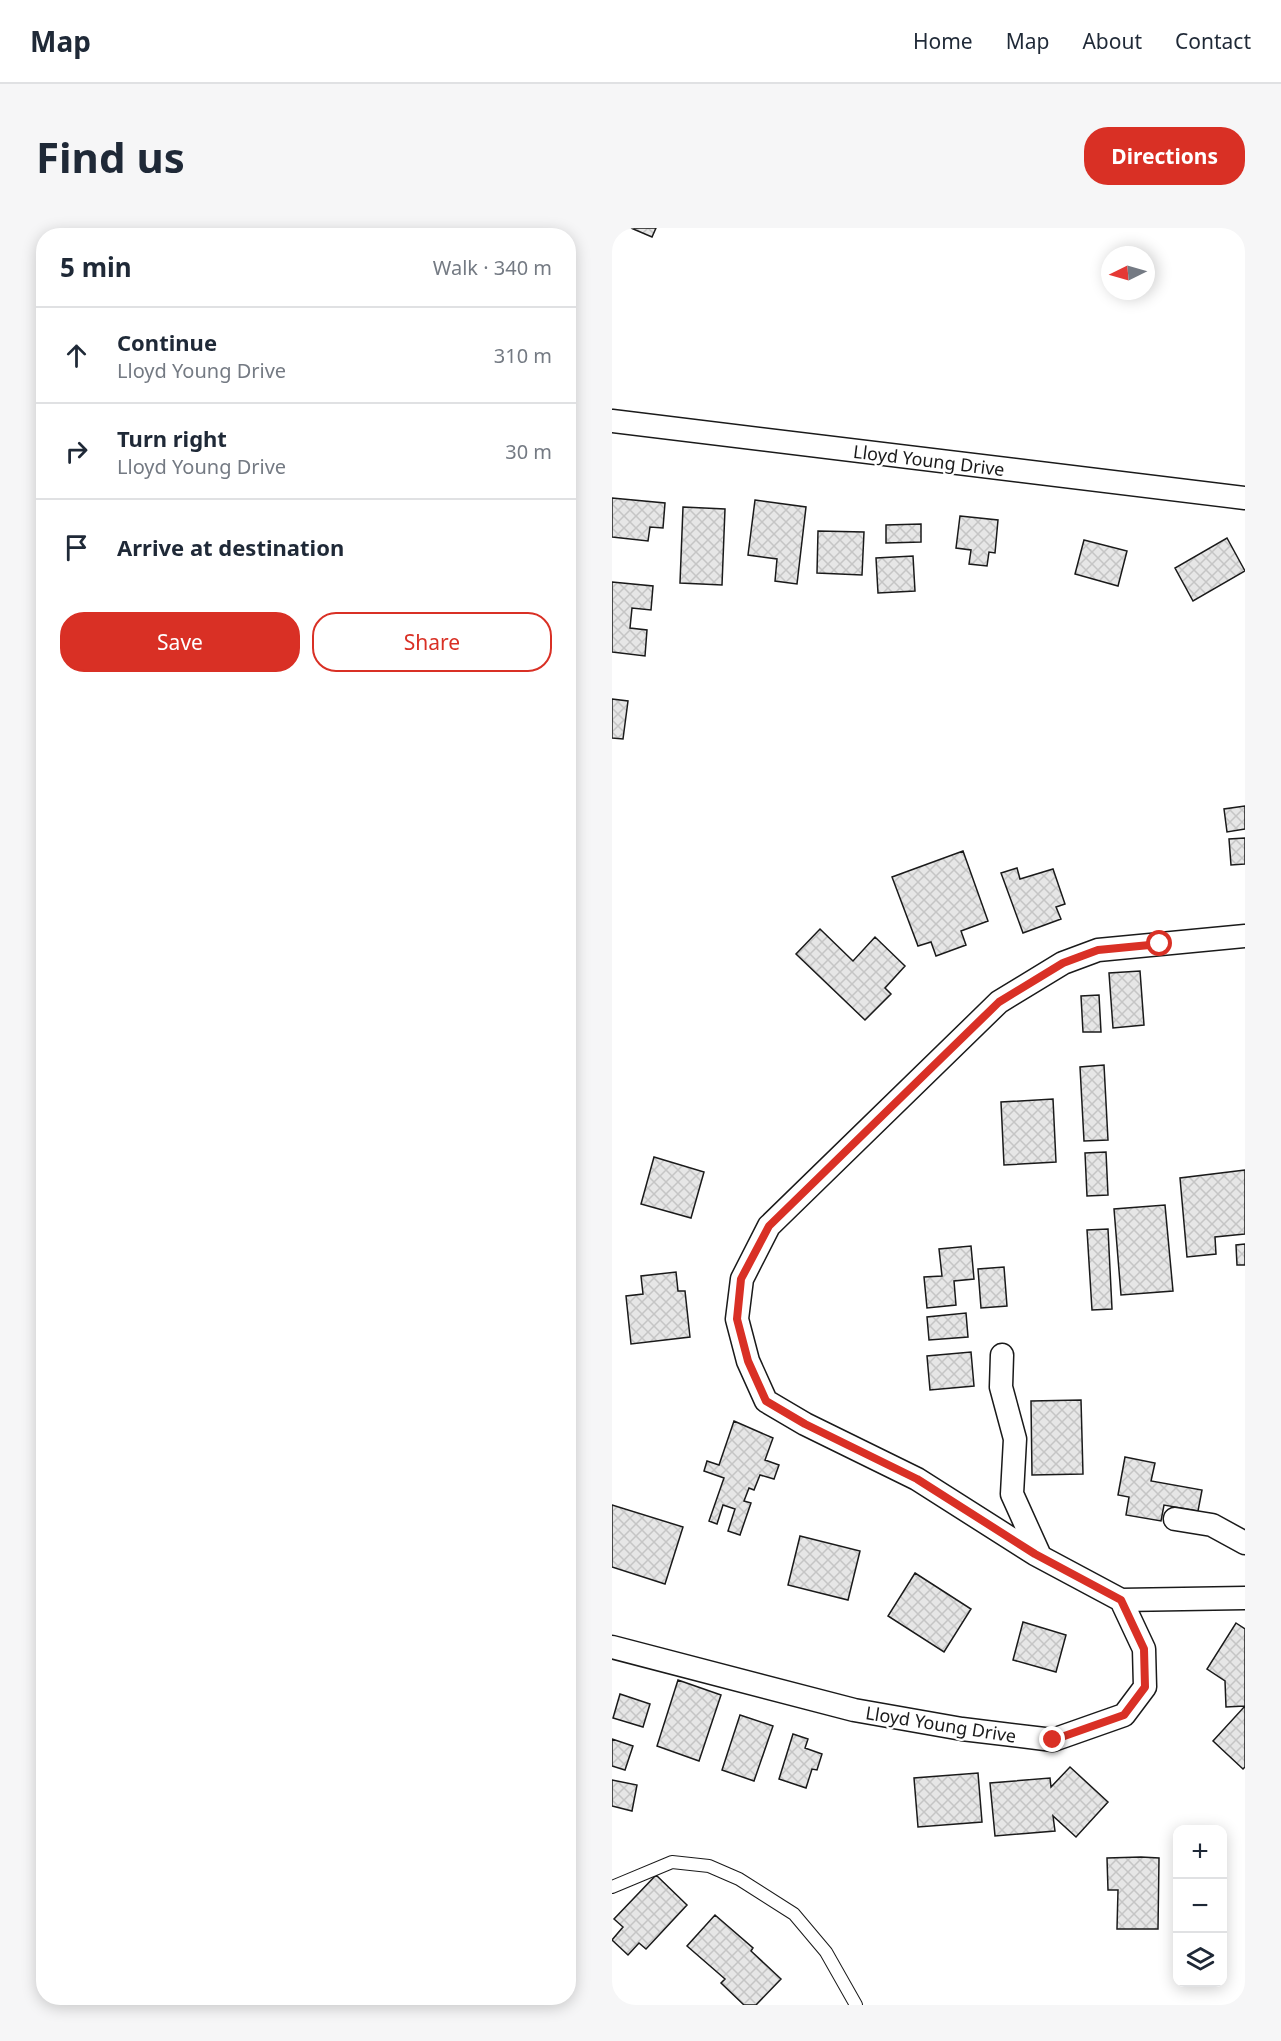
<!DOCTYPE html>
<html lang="en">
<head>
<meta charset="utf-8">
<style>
  :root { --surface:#fff; --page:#f6f6f7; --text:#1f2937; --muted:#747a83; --line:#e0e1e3; --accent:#d93025 }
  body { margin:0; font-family:"Noto Sans",sans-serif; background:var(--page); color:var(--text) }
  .controls { position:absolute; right:18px; bottom:18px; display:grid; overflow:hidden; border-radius:12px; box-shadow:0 3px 15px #0003 }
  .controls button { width:54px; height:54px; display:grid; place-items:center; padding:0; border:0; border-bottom:2px solid var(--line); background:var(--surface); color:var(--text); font:30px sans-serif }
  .compass { position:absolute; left:489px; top:18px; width:54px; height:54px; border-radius:50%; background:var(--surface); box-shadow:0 3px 15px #0003; rotate:265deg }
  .stop { position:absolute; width:18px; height:18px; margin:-14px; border:4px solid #d93025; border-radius:50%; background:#fff }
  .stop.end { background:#d93025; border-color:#fff; box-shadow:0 2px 6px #0008 }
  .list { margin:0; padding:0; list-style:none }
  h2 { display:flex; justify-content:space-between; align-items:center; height:78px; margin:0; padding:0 24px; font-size:26px }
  h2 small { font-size:20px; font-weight:400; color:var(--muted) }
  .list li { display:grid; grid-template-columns:39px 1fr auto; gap:18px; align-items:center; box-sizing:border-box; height:96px; padding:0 24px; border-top:2px solid var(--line) }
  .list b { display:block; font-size:22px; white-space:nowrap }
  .list p { margin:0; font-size:20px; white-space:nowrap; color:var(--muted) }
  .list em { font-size:20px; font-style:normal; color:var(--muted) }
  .actions { display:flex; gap:12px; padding:18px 24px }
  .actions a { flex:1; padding:14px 0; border:2px solid var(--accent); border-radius:24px; text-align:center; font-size:21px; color:var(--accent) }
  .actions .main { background:var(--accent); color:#fff }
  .icon { flex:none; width:33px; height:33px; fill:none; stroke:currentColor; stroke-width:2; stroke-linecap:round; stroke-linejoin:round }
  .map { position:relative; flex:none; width:633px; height:1777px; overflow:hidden; border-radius:24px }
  header { display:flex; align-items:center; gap:36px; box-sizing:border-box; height:84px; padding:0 30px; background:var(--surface); border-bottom:2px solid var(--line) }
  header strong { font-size:28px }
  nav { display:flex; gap:33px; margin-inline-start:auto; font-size:21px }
  .intro { display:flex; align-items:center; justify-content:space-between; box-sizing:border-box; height:144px; padding:0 36px }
  h1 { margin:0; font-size:42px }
  .button { padding:15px 27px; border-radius:24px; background:var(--accent); color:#fff; font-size:21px; font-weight:700 }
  main { display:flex; gap:36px; padding:0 36px }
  aside { flex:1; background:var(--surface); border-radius:24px; box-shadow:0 3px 15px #0003 }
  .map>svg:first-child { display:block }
  .building { fill:url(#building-cross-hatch); stroke:#1a1a1a; stroke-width:1.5 }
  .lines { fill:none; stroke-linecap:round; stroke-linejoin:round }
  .lane-casing { stroke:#1a1a1a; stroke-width:14 }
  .street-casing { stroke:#1a1a1a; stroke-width:25 }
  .lane { stroke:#fff; stroke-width:12 }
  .street { stroke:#fff; stroke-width:22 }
  .route { stroke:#d93025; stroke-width:8 }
  .labels { text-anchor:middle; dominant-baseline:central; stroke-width:4.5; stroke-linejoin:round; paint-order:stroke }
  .street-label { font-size:18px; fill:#1a1a1a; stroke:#fff }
</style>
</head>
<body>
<header>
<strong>Map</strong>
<nav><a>Home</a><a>Map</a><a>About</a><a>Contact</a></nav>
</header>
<div class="intro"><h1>Find us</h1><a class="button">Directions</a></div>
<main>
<aside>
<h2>5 min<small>Walk · 340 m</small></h2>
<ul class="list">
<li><svg class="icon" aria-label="ahead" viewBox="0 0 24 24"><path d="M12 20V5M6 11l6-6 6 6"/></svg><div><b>Continue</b><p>Lloyd Young Drive</p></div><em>310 m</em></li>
<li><svg class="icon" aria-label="right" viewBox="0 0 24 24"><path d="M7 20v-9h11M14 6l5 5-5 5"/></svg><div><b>Turn right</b><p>Lloyd Young Drive</p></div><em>30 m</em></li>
<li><svg class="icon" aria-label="arrive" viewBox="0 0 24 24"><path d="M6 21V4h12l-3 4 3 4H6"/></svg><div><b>Arrive at destination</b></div></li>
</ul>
<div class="actions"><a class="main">Save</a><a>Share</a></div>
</aside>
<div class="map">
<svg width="633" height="1777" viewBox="0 0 633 1777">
  <defs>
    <pattern id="building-cross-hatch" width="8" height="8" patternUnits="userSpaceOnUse" patternTransform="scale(1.5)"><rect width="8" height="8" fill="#e6e6e6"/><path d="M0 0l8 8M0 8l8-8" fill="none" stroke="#c5c5c5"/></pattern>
  </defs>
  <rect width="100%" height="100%" fill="#fff"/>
  <path class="building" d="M19 0H44L40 9Z
    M0 270 53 275 51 300 38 299 36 313 0 309Z
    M143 272 194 279 185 356 163 353 165 331 136 327Z
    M71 279 113 281 110 357 68 355Z
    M348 288 386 292 383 325 377 324 375 338 357 336 359 322 344 320Z
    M309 296V314L274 315V297Z
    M206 303 252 304 250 347 205 345Z
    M615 310 633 343 581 373 563 340Z
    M472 312 515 323 506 358 463 346Z
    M301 328 303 363 266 365 264 330Z
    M0 354 41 358 39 382 20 380 18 400 35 402 33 428 0 424Z
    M0 471 16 473 11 511 0 510Z
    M633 578V601L615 604 612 581Z
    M633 610V636L619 637 617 611Z
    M351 623 376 693 349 703 354 717 324 728 319 714 306 718 280 649Z
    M405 640 408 651 441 641 453 676 444 679 449 691 411 705 389 645Z
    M208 701 241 733 263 709 293 738 273 760 279 766 253 792 184 726Z
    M528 743 532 797 501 800 497 745Z
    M487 767 489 804H471L469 768Z
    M492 837 496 912 472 913 468 839Z
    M441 871 444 934 392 937 389 874Z
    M494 924 496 967 475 968 473 925Z
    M42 929 92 944 79 990 29 976Z
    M633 942V1006L603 1009 604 1026 575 1029 568 950Z
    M553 977 561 1063 509 1067 502 981Z
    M496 1001 500 1081 480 1082 475 1002Z
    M633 1016V1037H625L624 1017Z
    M359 1018 362 1051 342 1053 344 1077 315 1080 312 1049 330 1048 327 1021Z
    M392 1039 395 1078 369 1080 366 1041Z
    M64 1044 66 1063H73L78 1109 19 1116 14 1068 31 1066 29 1048Z
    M354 1085 356 1109 317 1112 315 1089Z
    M359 1124 362 1158 318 1162 315 1128Z
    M469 1172 471 1246 420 1247 419 1173Z
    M122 1193 161 1210 153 1232 167 1237 162 1251 148 1247 142 1262 137 1260 132 1273 139 1275 128 1307 116 1303 123 1281 111 1277 105 1296 97 1293 112 1250 92 1243 95 1233 107 1237Z
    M513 1229 543 1235 539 1253 590 1262 586 1283 552 1277 549 1293 514 1287 517 1269 506 1267Z
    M0 1277 71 1299 53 1356 0 1339Z
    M188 1308 248 1323 236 1372 176 1357Z
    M303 1345 359 1381 332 1424 276 1388Z
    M411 1394 454 1407 444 1444 401 1432Z
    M624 1395 633 1401V1478L614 1479 613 1453 595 1441Z
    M66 1452 109 1467 87 1533 45 1518Z
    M8 1466 38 1476 31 1499 1 1490Z
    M633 1478V1539L631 1541 601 1513Z
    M128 1487 161 1498 142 1553 110 1542Z
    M181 1506 196 1511 193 1520 210 1526 205 1542 200 1541 194 1560 167 1551Z
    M0 1511 21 1518 13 1542 0 1538Z
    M458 1539 496 1574 464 1609 441 1588 443 1603 383 1608 378 1555 438 1550 439 1559Z
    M366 1545 370 1594 306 1599 302 1550Z
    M0 1552 25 1557 20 1583 0 1578Z
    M529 1629 547 1630 546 1701H505L506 1662H496L495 1630Z
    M44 1647 75 1677 34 1721 27 1715 16 1727 0 1712 11 1699 2 1691Z
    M103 1687 141 1720 139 1723 169 1751 144 1777H132L109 1755 113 1751 75 1718Z"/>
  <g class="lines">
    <g class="lane-casing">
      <path id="lane" d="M0 1659 60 1634 97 1638 127 1651 182 1686 214 1724 244 1777"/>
    </g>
    <g class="street-casing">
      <path id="street" d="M0 193 633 270
        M390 1127 389 1159 403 1211 400 1266 428 1328
        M563 1291 600 1297 633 1315
        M509 1372 633 1370
        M0 1419 242 1482 350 1501 441 1512 512 1487 533 1459 532 1421 509 1372 423 1326 305 1251 193 1196 154 1173 136 1133 125 1091 130 1051 157 998 387 774 451 735 486 722 633 708"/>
    </g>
    <use href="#lane" class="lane"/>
    <use href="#street" class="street"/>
  </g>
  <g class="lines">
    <path class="route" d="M441 1512 512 1487 533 1459 532 1421 509 1372 423 1326 305 1251 193 1196 154 1173 136 1133 125 1091 129 1051 157 998 387 774 451 735 486 722 548 716"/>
  </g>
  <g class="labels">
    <g class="street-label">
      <text transform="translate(317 232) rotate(7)">Lloyd Young Drive</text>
      <text transform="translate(329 1496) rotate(9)">Lloyd Young Drive</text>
    </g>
  </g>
</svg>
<div class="controls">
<button>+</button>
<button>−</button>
<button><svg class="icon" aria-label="layers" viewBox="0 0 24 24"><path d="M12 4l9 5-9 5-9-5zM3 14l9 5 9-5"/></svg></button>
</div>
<svg class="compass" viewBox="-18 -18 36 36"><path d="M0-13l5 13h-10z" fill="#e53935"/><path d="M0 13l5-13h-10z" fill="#747a83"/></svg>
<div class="stop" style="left:548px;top:716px"></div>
<div class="stop end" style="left:441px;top:1512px"></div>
</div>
</main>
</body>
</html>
